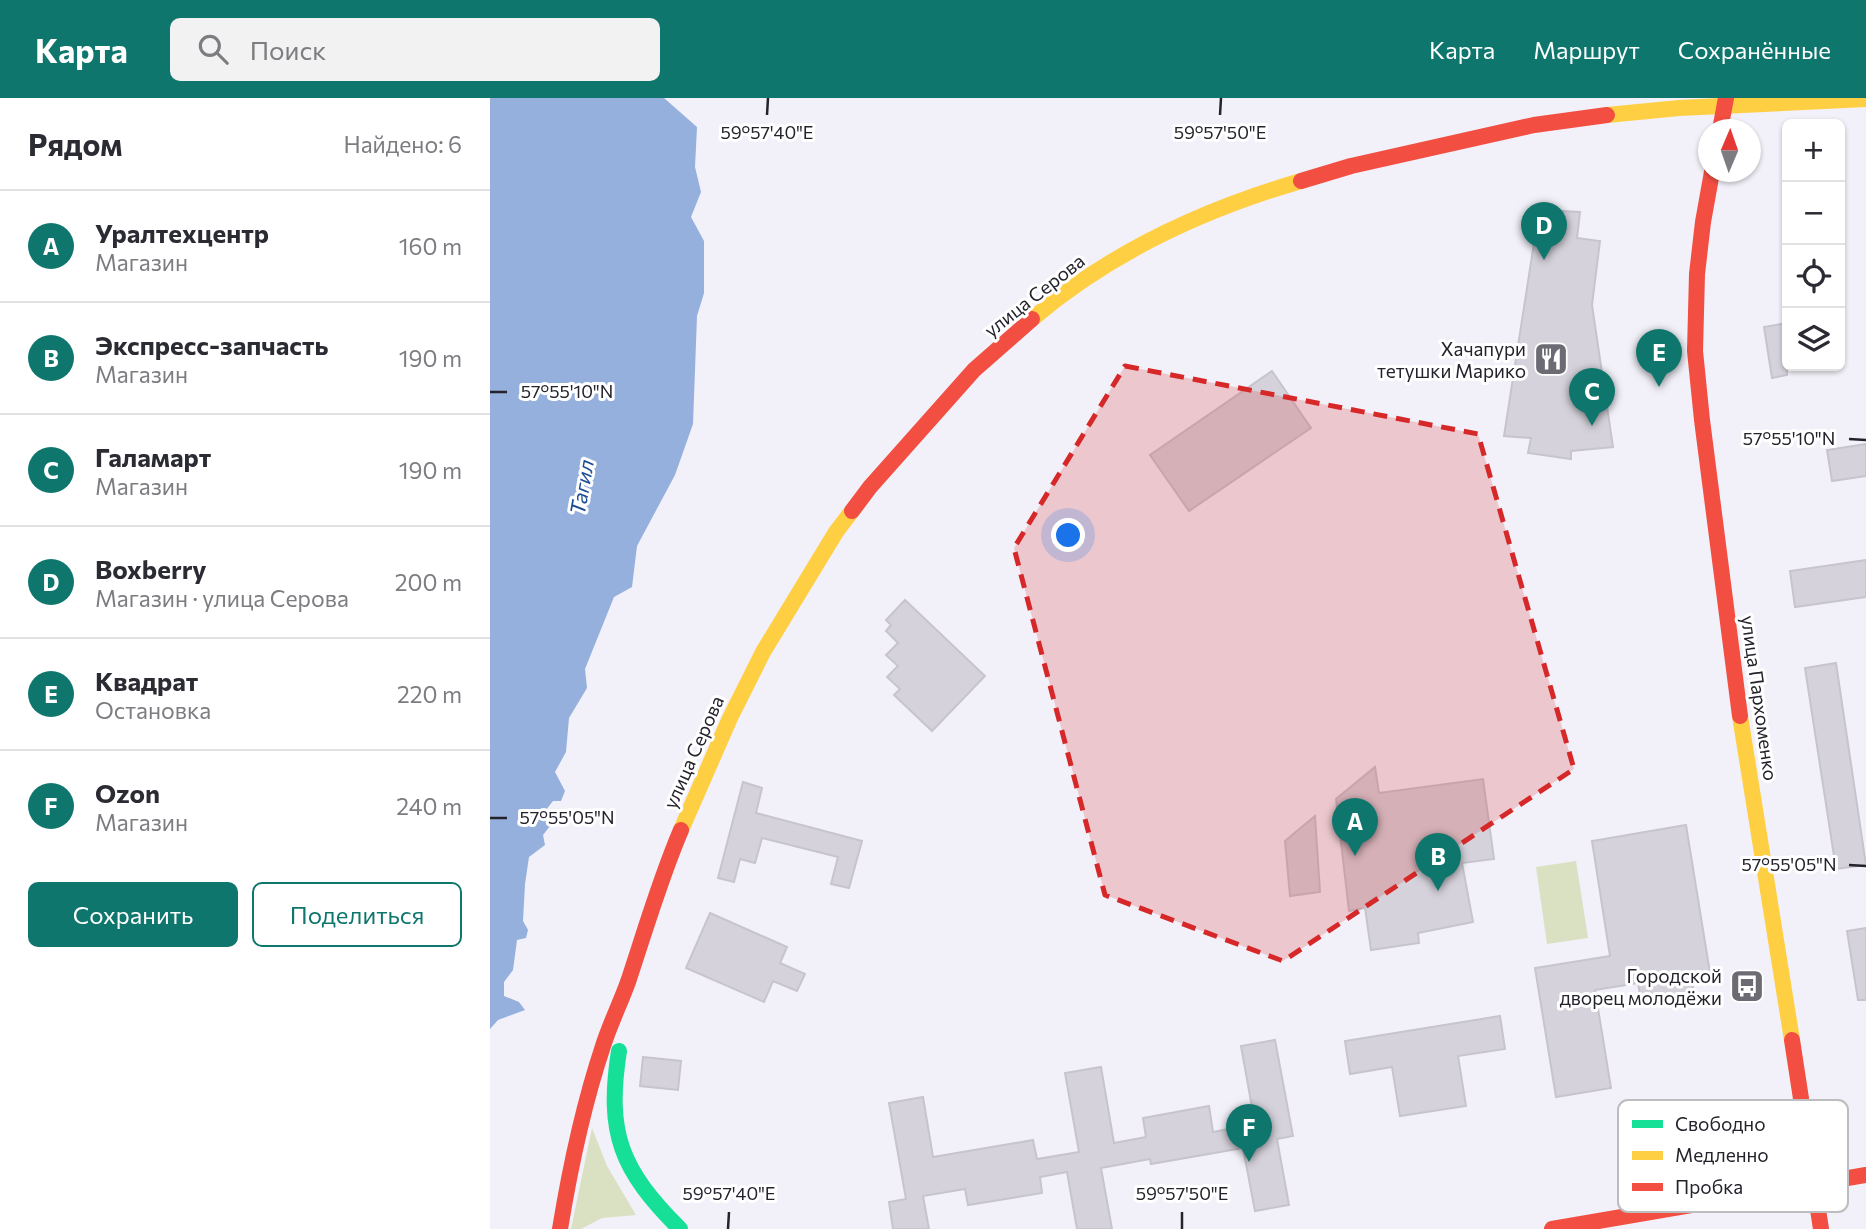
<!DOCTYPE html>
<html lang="ru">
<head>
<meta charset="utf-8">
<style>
  :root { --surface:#fff; --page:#f2f2f3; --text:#2b2b33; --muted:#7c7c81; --line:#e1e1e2; --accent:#0f766e }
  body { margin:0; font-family:Commissioner,sans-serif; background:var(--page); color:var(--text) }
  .controls { position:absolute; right:21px; top:21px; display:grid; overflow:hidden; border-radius:10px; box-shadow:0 2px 5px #0004 }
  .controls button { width:63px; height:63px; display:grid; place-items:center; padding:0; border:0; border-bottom:2px solid var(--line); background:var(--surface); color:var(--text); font:35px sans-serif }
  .compass { position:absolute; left:1208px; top:21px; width:63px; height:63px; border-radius:50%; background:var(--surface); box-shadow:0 2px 5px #0004; rotate:2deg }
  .you { position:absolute; left:579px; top:438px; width:24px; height:24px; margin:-18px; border:5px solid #fff; border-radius:50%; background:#1a73e8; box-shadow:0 0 0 10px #1a73e833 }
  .badge { display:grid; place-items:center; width:46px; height:46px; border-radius:50%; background:var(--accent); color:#fff; font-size:23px; font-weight:700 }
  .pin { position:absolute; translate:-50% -58px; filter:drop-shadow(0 2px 4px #0008) }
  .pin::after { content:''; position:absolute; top:37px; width:24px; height:21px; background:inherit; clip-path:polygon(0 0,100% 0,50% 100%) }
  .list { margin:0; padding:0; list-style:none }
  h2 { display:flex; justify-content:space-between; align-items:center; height:91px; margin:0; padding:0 28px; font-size:30px }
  h2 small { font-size:23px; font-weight:400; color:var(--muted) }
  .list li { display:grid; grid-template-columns:46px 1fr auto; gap:21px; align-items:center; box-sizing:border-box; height:112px; padding:0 28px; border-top:2px solid var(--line) }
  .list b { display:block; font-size:26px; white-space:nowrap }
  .list p { margin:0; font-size:23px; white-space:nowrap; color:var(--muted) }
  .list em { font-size:23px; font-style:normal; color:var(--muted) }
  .actions { display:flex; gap:14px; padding:21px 28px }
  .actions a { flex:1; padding:16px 0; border:2px solid var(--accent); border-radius:10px; text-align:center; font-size:24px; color:var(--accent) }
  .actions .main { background:var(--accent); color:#fff }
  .icon { flex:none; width:38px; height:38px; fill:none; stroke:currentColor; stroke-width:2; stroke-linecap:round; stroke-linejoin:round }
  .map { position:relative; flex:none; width:1376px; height:1131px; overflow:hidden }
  header { display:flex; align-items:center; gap:42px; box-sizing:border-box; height:98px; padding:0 35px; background:var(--accent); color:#fff }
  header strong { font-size:33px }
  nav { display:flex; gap:38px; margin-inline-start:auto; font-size:24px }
  .search { width:490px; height:63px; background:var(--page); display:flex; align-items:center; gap:18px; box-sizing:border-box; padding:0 24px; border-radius:10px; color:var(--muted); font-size:26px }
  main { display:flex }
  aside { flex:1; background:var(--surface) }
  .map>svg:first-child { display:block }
  .green { fill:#dae0c2 }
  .water { fill:#95b0dd }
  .building { fill:#d5d2db; stroke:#c7c4cd; stroke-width:2 }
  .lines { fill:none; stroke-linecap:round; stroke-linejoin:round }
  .fast { stroke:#16e098; stroke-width:16 }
  .slow { stroke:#ffcf43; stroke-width:16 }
  .jam { stroke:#f24e42; stroke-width:16 }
  .marked { fill:#d62828; fill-opacity:0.2; stroke:#d62828; stroke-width:5; stroke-dasharray:14 9; stroke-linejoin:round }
  .ticks { fill:none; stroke:#24222b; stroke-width:2.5 }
  .labels { text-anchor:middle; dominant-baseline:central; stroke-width:6; stroke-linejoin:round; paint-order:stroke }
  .street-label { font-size:19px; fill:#24222b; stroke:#fff }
  .poi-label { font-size:19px; fill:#24222b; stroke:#fff; text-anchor:end }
  .water-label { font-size:21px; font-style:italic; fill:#1b4d96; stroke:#fff }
  .key { fill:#fff; stroke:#bdbdbf; stroke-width:2 }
  .key-label { font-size:19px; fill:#24222b }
  .ticks-label { font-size:18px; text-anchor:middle; fill:#24222b; stroke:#fff; stroke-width:6; stroke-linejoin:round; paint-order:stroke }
</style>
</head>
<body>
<header>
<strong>Карта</strong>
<div class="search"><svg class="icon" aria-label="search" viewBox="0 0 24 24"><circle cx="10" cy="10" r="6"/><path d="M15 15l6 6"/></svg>Поиск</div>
<nav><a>Карта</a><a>Маршрут</a><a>Сохранённые</a></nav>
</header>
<main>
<aside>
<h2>Рядом<small>Найдено: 6</small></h2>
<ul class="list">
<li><span class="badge">A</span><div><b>Уралтехцентр</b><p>Магазин</p></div><em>160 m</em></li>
<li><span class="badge">B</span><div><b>Экспресс-запчасть</b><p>Магазин</p></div><em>190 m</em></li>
<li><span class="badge">C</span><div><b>Галамарт</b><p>Магазин</p></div><em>190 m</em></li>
<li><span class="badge">D</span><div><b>Boxberry</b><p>Магазин · улица Серова</p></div><em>200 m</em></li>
<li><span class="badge">E</span><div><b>Квадрат</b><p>Остановка</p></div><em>220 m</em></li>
<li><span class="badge">F</span><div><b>Ozon</b><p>Магазин</p></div><em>240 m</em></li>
</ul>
<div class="actions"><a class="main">Сохранить</a><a>Поделиться</a></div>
</aside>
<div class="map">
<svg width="1376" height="1131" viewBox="0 0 1376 1131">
  <rect width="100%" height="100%" fill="#f2f0f8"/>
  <path class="green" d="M1086 763 1098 840 1057 846 1046 769Z
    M102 1030 117 1068 146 1117 112 1120 91 1131H81Z"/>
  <path class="water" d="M0 0H174L207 29 205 69 211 94 201 119 214 143V195L207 218 203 326 185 377 147 448 142 489 124 499 95 571 97 590 79 620 76 654 65 674 75 693 71 703H63L51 718 60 728 53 737 55 747 39 759 35 786 33 823 38 832 36 840 27 842 23 872 14 884V898L29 904 35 912 8 922 0 931Z"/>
  <path class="building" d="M1072 113 1090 114 1087 140 1110 143 1102 207 1123 349 1081 353V361L1038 355 1041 340 1014 338 1046 132 1069 135Z
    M1297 225V277L1282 280 1274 229Z
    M782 273 821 330 699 413 660 357Z
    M1376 346V378L1342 383 1337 352Z
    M1376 462V499L1305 509 1300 473Z
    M415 502 495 578 442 633 404 597 410 591 397 579 408 568 396 557 408 545 396 533 401 527 396 522Z
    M1346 565 1376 767 1346 771 1315 570Z
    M885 669 889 695 993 681 1004 761 972 765 983 824 928 835 929 845 881 852 875 810 859 813 846 701Z
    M253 684 272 690 266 715 372 743 359 790 341 786 348 759 272 740 265 765 250 761 244 784 228 780Z
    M825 718 830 794 800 798 795 743Z
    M1196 727 1220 875 1201 878 1204 895 1151 903 1148 885 1105 892 1121 990 1066 999 1045 870 1120 858 1102 743Z
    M220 815 297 849 290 865 315 876 307 893 283 883 274 904 196 870Z
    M1376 830V902H1368L1357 833Z
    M1010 918 1015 951 968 958 976 1008 910 1018 902 969 860 976 855 943Z
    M785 942 803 1038 787 1041 799 1107 765 1113 753 1050 661 1066 660 1061 611 1070 622 1131H587L577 1074 550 1079 552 1095 478 1107 475 1091 433 1098 439 1131H403L399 1104 416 1101 399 1005 433 999 443 1059 543 1042 547 1061 589 1054 575 975 611 969 624 1045 656 1039 653 1020 719 1008 723 1034 765 1026 751 948Z
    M153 959 191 963 188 992 150 988Z"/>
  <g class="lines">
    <path class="fast" d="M129 953C116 1036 131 1072 190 1131"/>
    <path class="slow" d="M1117 17 1189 10 1376 1
      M542 221C619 155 715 111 811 83
      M1250 618 1302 942
      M191 732 240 620 273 554 346 434 362 413"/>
    <path class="jam" d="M1230 32 1236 0
      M1222 74 1213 124 1207 176 1205 253 1212 322 1250 618
      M811 83 861 68 1044 27 1117 17
      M362 413 380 389 484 272 542 221
      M1302 942 1331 1131
      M70 1131C80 1070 93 1008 113 948 120 926 130 906 138 884 155 833 170 781 191 732
      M1062 1131 1376 1077"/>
  </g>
  <path class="marked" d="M635 268 988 336 1084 671 793 863 615 797 524 450Z"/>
  <path class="ticks" d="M277 17 278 0M730 17 731 0M0 294H17M1359 341 1376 342M0 720H17M1359 767 1376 768M238 1131 239 1114M692 1131V1114"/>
  <defs>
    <g id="restaurant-square" transform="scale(1.75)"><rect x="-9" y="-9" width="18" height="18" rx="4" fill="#6c6a73" stroke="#fff"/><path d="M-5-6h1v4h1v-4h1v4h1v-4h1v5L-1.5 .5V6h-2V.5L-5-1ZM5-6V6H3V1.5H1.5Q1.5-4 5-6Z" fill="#fff"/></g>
    <g id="bus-square" transform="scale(1.75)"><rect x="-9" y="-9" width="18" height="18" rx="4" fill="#6c6a73" stroke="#fff"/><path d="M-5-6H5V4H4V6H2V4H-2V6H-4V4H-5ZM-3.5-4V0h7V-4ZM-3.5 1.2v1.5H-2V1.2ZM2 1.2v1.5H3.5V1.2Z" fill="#fff"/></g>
  </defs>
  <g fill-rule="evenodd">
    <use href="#restaurant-square" x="1061" y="261"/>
    <use href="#bus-square" x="1257" y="888"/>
  </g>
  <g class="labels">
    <g class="street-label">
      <text transform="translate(544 197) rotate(-38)">улица Серова</text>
      <text transform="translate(1270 600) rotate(82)">улица Пархоменко</text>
      <text transform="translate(203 654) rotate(-66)">улица Серова</text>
    </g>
    <g class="poi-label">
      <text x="1036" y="250">Хачапури<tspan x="1036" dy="22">тетушки Марико</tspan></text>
      <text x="1232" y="877">Городской<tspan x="1232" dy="22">дворец молодёжи</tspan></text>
    </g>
    <g class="water-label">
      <text transform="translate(91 389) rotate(-80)">Тагил</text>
    </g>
  </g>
  <rect x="1128" y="1002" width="230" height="112" rx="10" class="key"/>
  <rect x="1142" y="1022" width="31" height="8" fill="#16e098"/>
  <rect x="1142" y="1053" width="31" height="9" fill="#ffcf43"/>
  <rect x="1142" y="1085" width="31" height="8" fill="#f24e42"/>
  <g class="key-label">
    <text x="1185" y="1033">Свободно</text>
    <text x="1185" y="1064">Медленно</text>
    <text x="1185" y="1096">Пробка</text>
  </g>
  <g class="ticks-label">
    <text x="277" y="41">59°57'40"E</text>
    <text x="730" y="41">59°57'50"E</text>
    <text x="77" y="300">57°55'10"N</text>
    <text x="1299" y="347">57°55'10"N</text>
    <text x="77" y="726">57°55'05"N</text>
    <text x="1299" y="773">57°55'05"N</text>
    <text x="239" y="1102">59°57'40"E</text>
    <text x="692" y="1102">59°57'50"E</text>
  </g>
</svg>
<div class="controls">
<button>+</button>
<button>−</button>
<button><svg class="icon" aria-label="locate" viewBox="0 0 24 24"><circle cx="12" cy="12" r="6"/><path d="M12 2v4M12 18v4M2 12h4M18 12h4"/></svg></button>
<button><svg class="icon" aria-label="layers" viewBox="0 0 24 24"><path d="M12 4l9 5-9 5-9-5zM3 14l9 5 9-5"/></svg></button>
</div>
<svg class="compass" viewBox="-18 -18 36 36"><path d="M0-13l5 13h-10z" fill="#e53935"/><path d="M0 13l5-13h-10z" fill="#7c7c81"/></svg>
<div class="you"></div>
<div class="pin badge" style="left:865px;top:758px">A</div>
<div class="pin badge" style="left:948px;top:793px">B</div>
<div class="pin badge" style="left:1102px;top:328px">C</div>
<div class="pin badge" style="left:1054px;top:162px">D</div>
<div class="pin badge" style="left:1169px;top:289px">E</div>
<div class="pin badge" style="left:759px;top:1064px">F</div>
</div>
</main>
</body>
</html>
